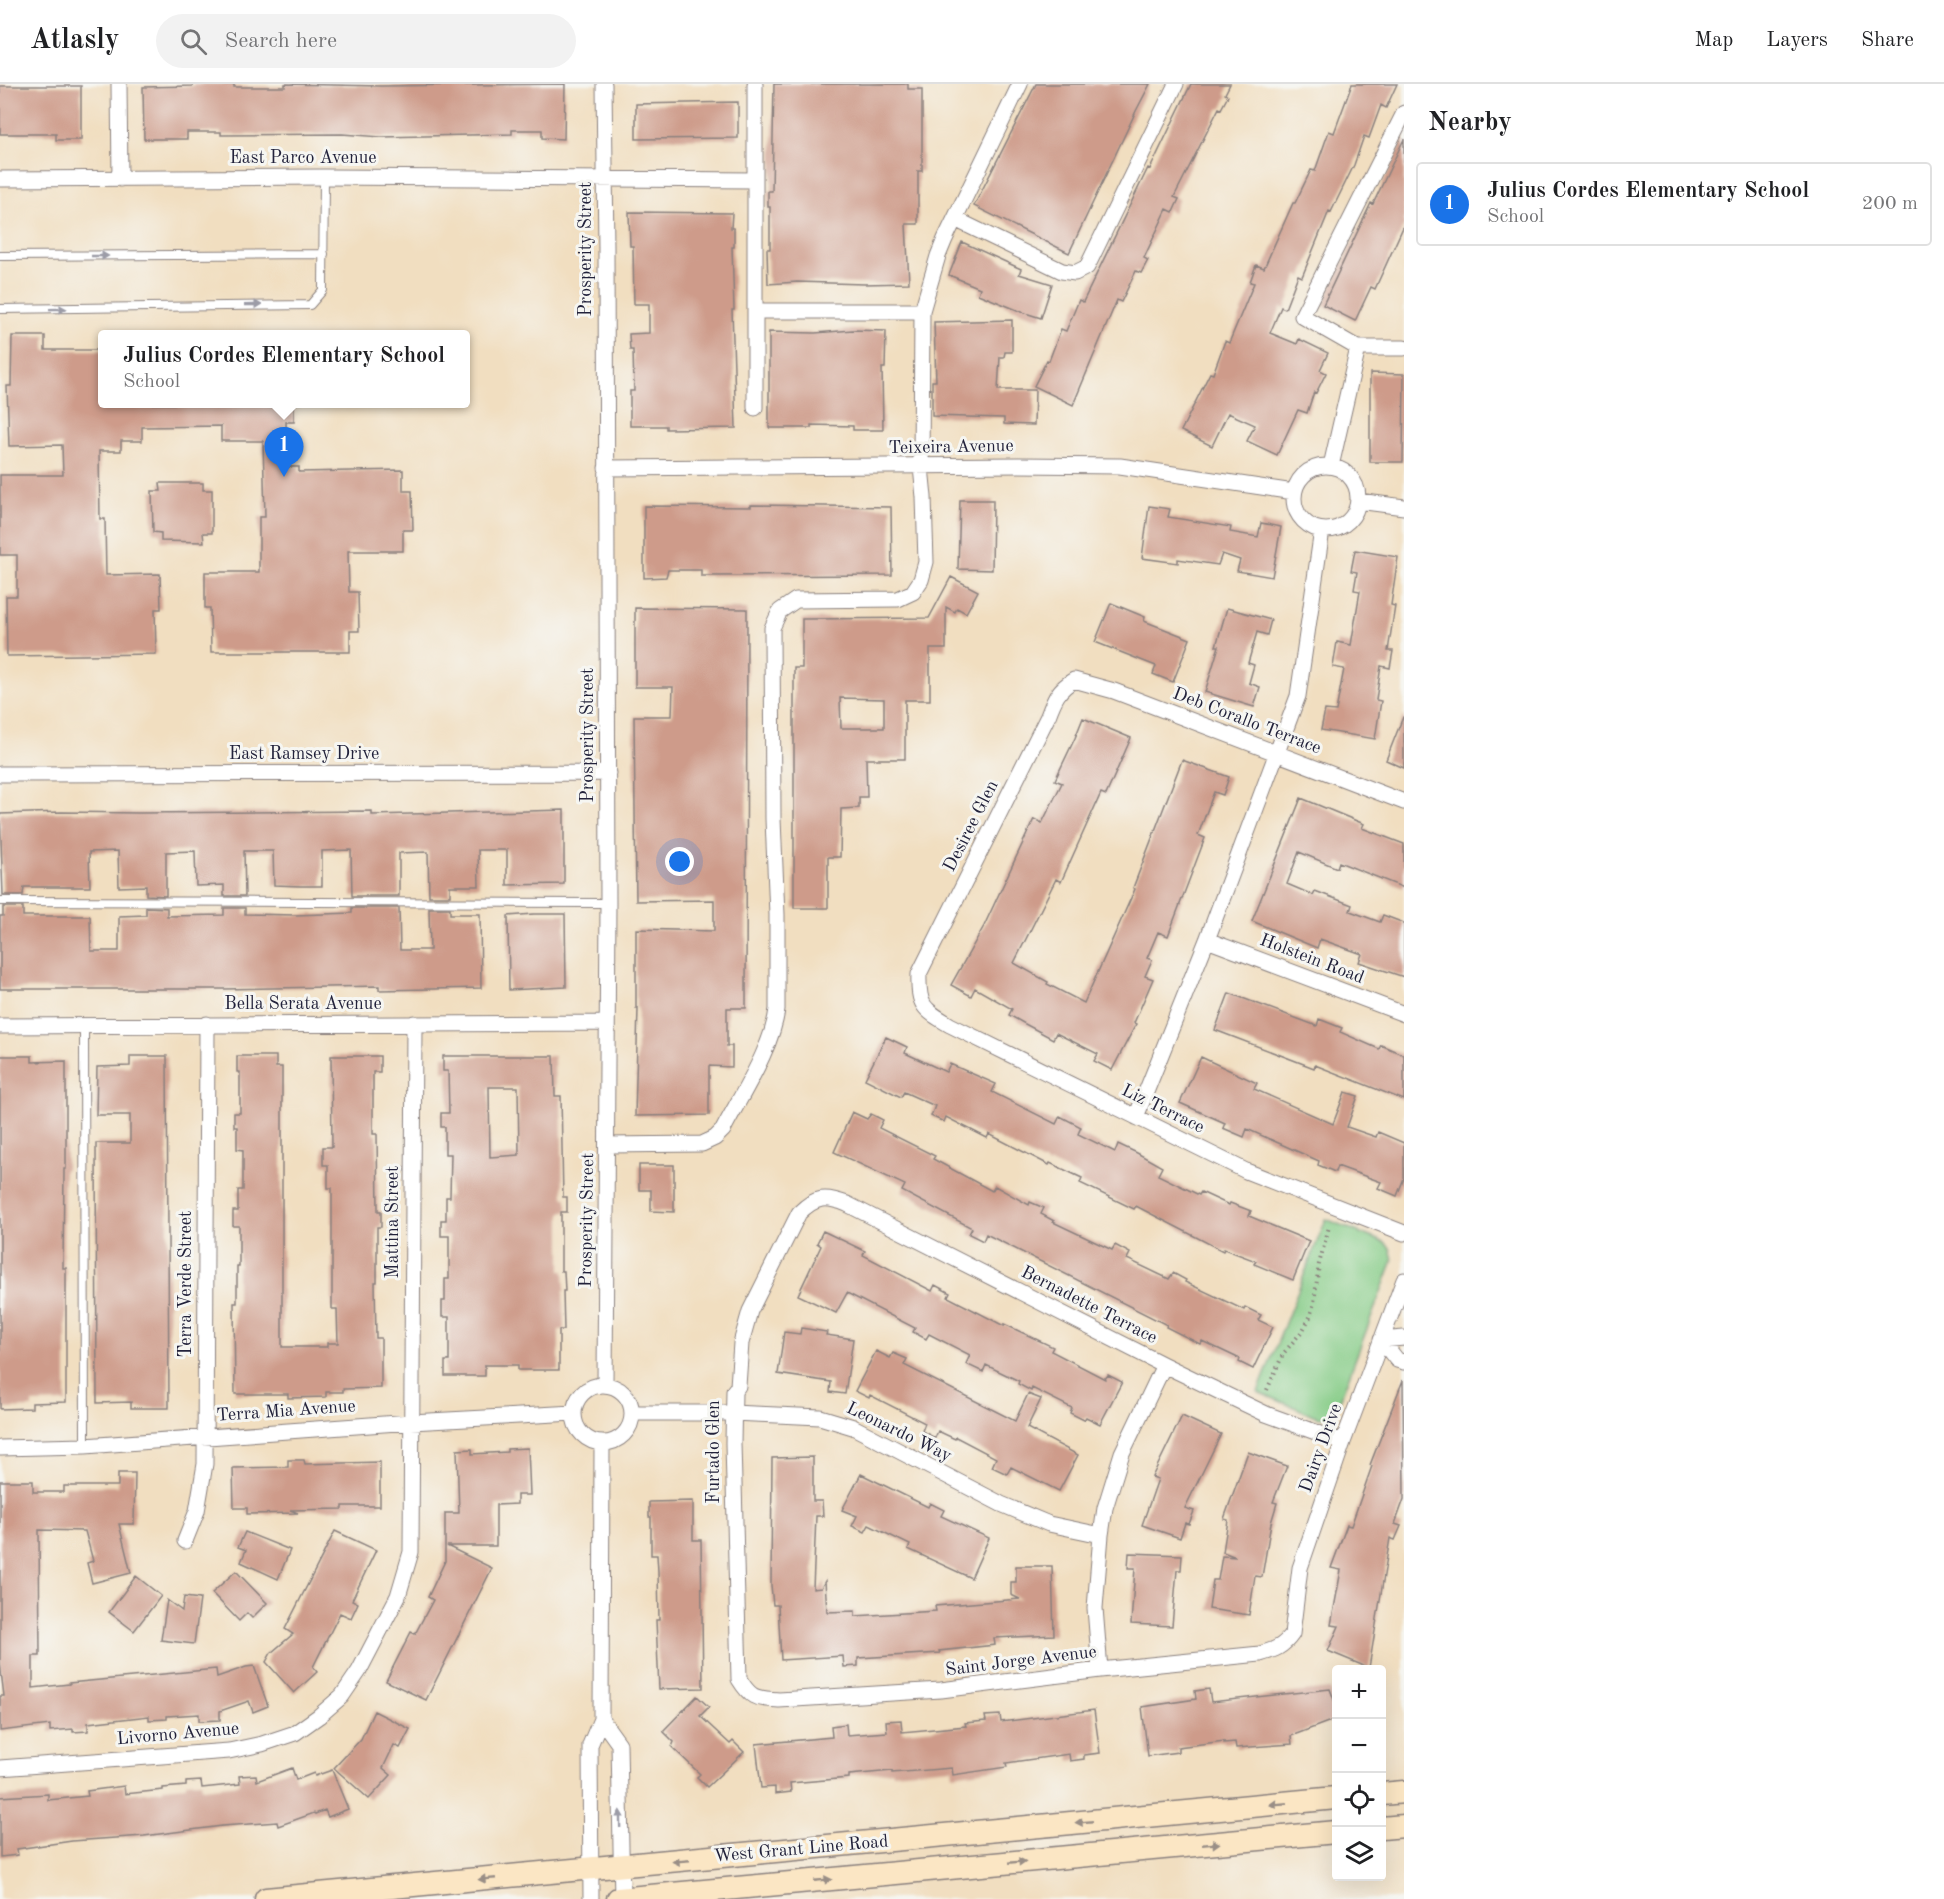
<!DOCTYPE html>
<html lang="en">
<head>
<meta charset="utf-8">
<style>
  :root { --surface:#fff; --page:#f2f2f2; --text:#202124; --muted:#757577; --line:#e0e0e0; --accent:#1a73e8 }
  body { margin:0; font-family:"Old Standard TT",serif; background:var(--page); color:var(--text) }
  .controls { position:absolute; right:18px; bottom:18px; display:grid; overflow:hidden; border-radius:6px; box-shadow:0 6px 24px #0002 }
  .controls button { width:54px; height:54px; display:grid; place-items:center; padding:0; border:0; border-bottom:2px solid var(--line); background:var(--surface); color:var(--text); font:30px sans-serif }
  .you { position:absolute; left:680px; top:778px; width:21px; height:21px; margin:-15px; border:4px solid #fff; border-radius:50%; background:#1a73e8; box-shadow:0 0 0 9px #1a73e833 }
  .badge { display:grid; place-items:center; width:39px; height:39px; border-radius:50%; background:var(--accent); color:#fff; font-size:20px; font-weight:700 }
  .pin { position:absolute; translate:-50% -50px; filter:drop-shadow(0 2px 3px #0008) }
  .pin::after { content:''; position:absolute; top:32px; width:21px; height:18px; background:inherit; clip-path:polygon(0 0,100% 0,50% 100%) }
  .popup { position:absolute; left:98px; top:246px; width:372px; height:78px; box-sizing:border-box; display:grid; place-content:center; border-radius:6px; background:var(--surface); filter:drop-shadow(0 2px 4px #0005); font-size:20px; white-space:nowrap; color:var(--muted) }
  .popup b { font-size:22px; color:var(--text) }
  .popup::after { content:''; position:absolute; left:50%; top:100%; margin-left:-12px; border:12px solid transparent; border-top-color:var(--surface) }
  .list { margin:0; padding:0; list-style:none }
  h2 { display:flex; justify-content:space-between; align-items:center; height:78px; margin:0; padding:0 24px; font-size:26px }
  h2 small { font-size:20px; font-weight:400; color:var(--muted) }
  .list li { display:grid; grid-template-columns:39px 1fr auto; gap:18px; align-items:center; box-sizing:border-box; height:84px; margin:0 12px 12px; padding:0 12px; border:2px solid var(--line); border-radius:6px }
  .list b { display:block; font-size:22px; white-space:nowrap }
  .list p { margin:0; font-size:20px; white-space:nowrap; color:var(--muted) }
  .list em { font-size:20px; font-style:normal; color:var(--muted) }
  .icon { flex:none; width:33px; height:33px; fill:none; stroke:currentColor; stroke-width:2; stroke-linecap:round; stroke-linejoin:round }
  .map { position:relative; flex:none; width:1404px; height:1815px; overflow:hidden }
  header { display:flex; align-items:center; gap:36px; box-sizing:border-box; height:84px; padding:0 30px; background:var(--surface); border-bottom:2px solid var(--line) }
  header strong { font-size:28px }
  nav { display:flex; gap:33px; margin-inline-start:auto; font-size:21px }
  .search { width:420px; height:54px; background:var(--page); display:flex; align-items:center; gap:15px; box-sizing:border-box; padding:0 21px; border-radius:33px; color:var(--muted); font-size:22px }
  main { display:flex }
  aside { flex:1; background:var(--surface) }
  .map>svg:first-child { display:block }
  .green { fill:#86cc87; stroke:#547761; stroke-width:1.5 }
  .building { fill:#ce9b8a; fill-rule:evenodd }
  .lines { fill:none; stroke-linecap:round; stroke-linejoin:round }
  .lane-casing { stroke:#8a807e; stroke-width:10 }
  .street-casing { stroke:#8a807e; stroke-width:17 }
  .secondary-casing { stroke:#8a807e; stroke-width:25 }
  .path { stroke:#8a807e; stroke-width:4; stroke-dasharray:1.5 4.5; stroke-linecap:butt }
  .lane { stroke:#fff; stroke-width:8 }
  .street { stroke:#fff; stroke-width:15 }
  .secondary { stroke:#fbe6c4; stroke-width:22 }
  .oneway { fill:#9c9ca7 }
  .oneway2 { fill:#998e86 }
  .labels { text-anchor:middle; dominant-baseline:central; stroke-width:6; stroke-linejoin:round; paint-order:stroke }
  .street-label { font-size:18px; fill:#22223b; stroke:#f6f6f2 }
</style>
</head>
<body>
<header>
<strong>Atlasly</strong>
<div class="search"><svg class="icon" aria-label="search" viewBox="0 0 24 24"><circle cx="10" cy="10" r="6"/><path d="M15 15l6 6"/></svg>Search here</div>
<nav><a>Map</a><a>Layers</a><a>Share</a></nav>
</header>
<main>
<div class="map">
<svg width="1404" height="1815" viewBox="0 0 1404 1815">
  <rect width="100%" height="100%" fill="#f6f6f2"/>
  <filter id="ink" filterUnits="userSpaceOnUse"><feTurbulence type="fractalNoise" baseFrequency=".0167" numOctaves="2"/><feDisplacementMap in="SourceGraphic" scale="12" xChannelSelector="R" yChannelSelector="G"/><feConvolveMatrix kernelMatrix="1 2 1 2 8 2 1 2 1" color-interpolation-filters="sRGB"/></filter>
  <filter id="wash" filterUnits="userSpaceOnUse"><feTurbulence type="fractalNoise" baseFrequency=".008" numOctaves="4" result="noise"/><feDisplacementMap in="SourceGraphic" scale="24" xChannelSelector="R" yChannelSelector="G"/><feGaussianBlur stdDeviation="1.35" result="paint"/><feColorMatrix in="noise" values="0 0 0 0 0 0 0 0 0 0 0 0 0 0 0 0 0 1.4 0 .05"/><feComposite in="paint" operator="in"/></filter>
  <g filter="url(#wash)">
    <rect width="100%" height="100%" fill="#f1dec0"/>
    <path class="green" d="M1326 1135 1385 1159 1390 1164 1393 1176 1337 1324 1328 1332 1318 1333 1258 1308Z"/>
    <g id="blocks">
      <path class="building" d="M193 0H234V3H285V0L381 2 565 0 564 55 542 54V46H512V50L381 53 342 50 221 51V48H187V55H144L143 3 193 2Z
        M774 0H908V5H922V87H918V140H906L909 199 864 200 797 198 768 200 767 165H770V123H768V107H772Z
        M1036 0H1150L1136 27 1069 169 974 122Z
        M1191 0H1230L1225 10 1228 12 1221 25 1219 24 1174 113 1179 115 1173 128 1167 125 1144 174 1148 176 1141 189 1136 187 1121 218 1117 216 1073 321 1034 302 1047 276 1049 277 1061 245 1066 247 1079 216 1083 218 1148 84 1150 85Z
        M1352 0H1397L1386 24 1381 21 1369 54 1364 52 1354 81 1331 128 1329 127 1302 193 1298 191 1285 225 1281 223 1270 249 1297 260 1299 255 1328 269 1320 286 1326 289 1316 309 1314 308 1307 329 1298 326 1277 371 1247 357 1255 341 1228 329 1212 362 1181 347 1210 289 1213 290 1225 257 1229 259 1254 199 1250 198 1256 181 1264 184 1293 119H1295L1311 86 1315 87 1329 47 1334 49Z
        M0 2H81V56H56V50H0Z
        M738 18V54L636 55V20Z
        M1404 55V141L1375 205 1371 203 1355 237 1323 221 1371 119 1373 120Z
        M629 128 732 129 731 144H734V163H732L734 226H732L736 344 666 345V342H630V307H634L633 266H630L629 250 649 249V220H634L633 162H630Z
        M962 158 1021 185 1019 190 1052 200 1041 234 1022 228 978 210 980 204 949 191Z
        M1012 236V268H1005L1004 273H1000L998 306H1035L1034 341 1004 340V334L932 332V297H936L934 238Z
        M853 246 886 247 885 284H882L883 346H853V342L811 341V344H769V248L815 249Z
        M12 252H45V266H102V320H294V338H286L287 383H299V388L403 386V407H412L413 446H403V467H348L349 508H358L359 547H350V568H211L210 524H205V488H259V433H265L263 357H221V342L142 343V357H121V367H99L100 435H105L106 491 160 490 161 525H155L156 570 7 572 6 512H17V471H0V391H63L62 361 9 362 7 302H11Z
        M1370 289 1404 290 1403 378H1370Z
        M160 399H203V406H212V449H203L204 458 161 457V449L153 448 152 407H161Z
        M960 416H993L992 486 958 485Z
        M751 421 891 423 892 491 701 492V486H668L666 493 644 494V422L751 423Z
        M1149 422 1170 425 1168 433 1231 443 1230 448 1258 453 1261 439 1281 443 1272 493 1237 487 1240 476 1222 470 1218 481 1178 475V479L1142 474Z
        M1355 466 1398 473 1391 521 1395 522 1388 567H1393L1390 584 1381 582 1376 616 1381 617 1375 655 1321 646 1325 626 1336 627 1344 585 1333 583 1337 558 1351 561 1360 507 1354 506 1357 488 1351 487Z
        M951 493 978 507 966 529 957 524 955 528 946 523V565H930V616H905V675H866L867 713H859V724L841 725 840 773H828V824H794V584H802V535L929 534ZM840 614 884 615V644H841Z
        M1111 519 1145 533 1144 537 1190 555 1173 598 1153 590 1156 582 1095 558Z
        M635 524 747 525 746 924H727V962H732V983L709 982V1031L635 1032 638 924H636V845L714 847V816L636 817 634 632H672L673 603H635Z
        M1227 524 1271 536 1267 551 1257 548 1248 579 1254 581 1249 599 1260 603 1254 623 1205 608 1219 562H1216Z
        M1403 633H1404V684L1386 676Z
        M1083 634 1131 654 1106 711 1101 709 1061 798 1056 795 1014 879 1048 898 1047 900 1084 919 1135 805 1133 804 1182 676 1229 693 1223 711 1214 708 1198 751 1205 754 1168 852 1158 848 1147 874 1152 876 1145 892 1153 895 1134 939 1136 940 1112 986 1094 977 1098 970 1056 949 1053 955 1025 940 1009 931 1012 925 975 904 971 912 951 901 984 842 1034 735 1042 739 1062 699 1055 696 1075 654Z
        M1301 714 1364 740 1362 744 1404 760V804L1339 778 1337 784 1299 768 1287 800 1313 811 1315 807 1352 821 1350 827 1380 838 1383 831 1404 839V893L1359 878 1362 870 1320 855 1317 864 1252 837Z
        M564 726V800L507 801V766H478L479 802H450V812H429L428 768 399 769V812H352L351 766 322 767V802H301L274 801 273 767H244L245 812H224V801L196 802 195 767 166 768V812L146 811V802L119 803 118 767 89 768 90 803H24L23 811H3L0 730 61 728 139 729 372 727V731Z
        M3 823H23V832H90L91 867H119V832L146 831V823L167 824V832L224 831V824H245V830L295 831 352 829V824H399L400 866H430L429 824H450V830H480L481 904 379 906V902L224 905H0V832H3Z
        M534 830H565L566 903 509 906 508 832Z
        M1229 909 1317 942 1319 935 1342 944 1340 948 1379 965 1381 961 1404 971V1016L1315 981 1314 984 1215 946Z
        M886 953 907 963 905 969 946 988 950 980 996 1000 992 1008 1056 1040 1060 1032 1081 1043 1078 1050 1115 1068 1118 1060 1137 1069 1162 1083 1158 1091 1199 1111 1201 1108 1229 1121 1230 1119 1251 1127 1249 1132 1309 1157 1293 1196 1254 1180 1256 1177 1224 1165 1223 1167 1136 1122 1134 1125 1080 1099 1082 1094 1050 1079 1049 1081 989 1050 987 1054 946 1033 944 1038 931 1032 935 1022 904 1008 901 1013 865 995Z
        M0 972H32V978L66 977V1085H64L63 1184H66V1318L32 1319V1324L0 1325Z
        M130 972H167L169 1324H131V1318L97 1319 96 1059H130V1031H96L97 983 130 982Z
        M237 972H276V983H282V1263H327V1259H338L337 1225H332V1104H328V1081H323V1063H332L331 972H380V988H373V1050H377L378 1127H381V1143H377V1198H375L376 1254H381V1304L343 1305V1308H326V1313L288 1314V1310H235L234 1219H237V1182H239V1142H233V1127H238V1106H243V1066L237 1065V1043H234V1029H240V988H237Z
        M443 972H554L555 1012H561L563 1113H567V1128H561V1187H564L565 1207H563L564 1246H559V1286H518V1281H485V1292H445V1277H449V1233H442V1217H445V1195H449V1152H441V1136H446V1113H450L451 1070H445V1043H441V1029H449L448 987H443ZM489 1003H518L519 1071 490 1073Z
        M1201 973 1257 999 1254 1005 1333 1040 1345 1008 1358 1012 1347 1043 1376 1053 1378 1048 1404 1059V1094L1397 1112 1378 1104 1381 1098 1337 1082 1335 1088 1318 1081 1319 1077 1247 1045 1244 1053 1223 1044 1225 1039 1180 1019Z
        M852 1028 867 1035 871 1030 883 1036 879 1044 935 1072 933 1075 992 1107 995 1102 1029 1121 1030 1118 1044 1124 1041 1130 1054 1137 1053 1138 1112 1166 1115 1161 1130 1169 1127 1175 1169 1195 1173 1189 1186 1196 1185 1198 1244 1226 1245 1223 1261 1231 1258 1236 1273 1243 1253 1285 1239 1278 1240 1275 1202 1257 1200 1260 1166 1243 1167 1241 986 1150 983 1157 969 1150 972 1144 902 1107 905 1101 834 1068Z
        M639 1081H674V1128L651 1127V1106H639Z
        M823 1147 865 1167 863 1171 932 1207 935 1201 950 1209 948 1213 1004 1242V1240L1053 1263 1051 1267 1105 1295 1108 1291 1122 1298 1100 1340 1086 1333 1084 1336 1070 1329 1072 1324 1032 1304 1031 1307 1018 1300 1019 1297 986 1281 983 1288 966 1280 970 1271 929 1250 926 1255 913 1248 915 1244 847 1209 836 1229 798 1211 821 1162 817 1159Z
        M801 1244 827 1248 826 1251 853 1255 845 1310 830 1308 831 1298 778 1290 784 1248 800 1250Z
        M876 1267 890 1274 893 1269 907 1275 904 1281 1015 1337 1028 1310 1041 1315 1027 1344 1078 1371 1059 1407 1011 1383 1007 1390 992 1383 996 1374 956 1353 955 1355 938 1347 935 1354 922 1347 925 1339 870 1311 869 1314 855 1307Z
        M1403 1296 1404 1415 1395 1440 1401 1442 1395 1456 1390 1454 1369 1584 1328 1567 1339 1542 1331 1541 1341 1486 1331 1484 1347 1441 1351 1442 1372 1382 1370 1381Z
        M1182 1332 1221 1350 1185 1424 1194 1427 1189 1440 1185 1439 1180 1454 1142 1441 1158 1395 1152 1393Z
        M528 1364 530 1411H517V1420L496 1421V1462H447L492 1484 426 1616 386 1597 411 1548 415 1550 433 1516 428 1513 445 1477V1429H459L457 1366 472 1365V1370L507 1368V1365Z
        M1248 1368 1287 1382 1273 1418 1277 1419 1271 1439 1262 1493 1255 1492 1249 1531 1209 1525 1213 1496H1218L1222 1472 1236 1473 1223 1468 1228 1436 1224 1435Z
        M813 1373V1417H822L823 1432H816L813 1505 821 1504 825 1497 827 1528 855 1527V1532L936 1527 935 1522 1020 1515 1011 1511V1498H1016V1482H1052L1054 1551 994 1554 995 1561 939 1567 940 1569 858 1574V1582L844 1583 843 1572 781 1576 778 1521H773L771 1501 772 1374Z
        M288 1376H304L305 1380 380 1378V1422H343V1425L290 1426 298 1429 247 1430V1424H234L233 1384 288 1383Z
        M118 1389H135L134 1440H119L131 1489 92 1499 87 1479 93 1477 85 1447 39 1446 40 1572H33V1604L69 1600V1599L216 1585 217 1593 246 1583 254 1582 268 1622 253 1628 249 1617 220 1627V1636L199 1637V1630L167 1632V1635L149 1636V1632L88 1639V1647L73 1648V1645L50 1647V1641L0 1647V1612H4L0 1579V1397H33V1408H64V1402H118Z
        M861 1390 928 1423 930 1419 944 1426 941 1432 989 1454 971 1494 908 1465 910 1461 869 1441 865 1448 852 1442 857 1432 842 1426Z
        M693 1417V1456H701L703 1604 659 1605 656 1536H659L658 1487 657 1471H651V1433H649V1418Z
        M335 1447 376 1466 352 1516 358 1519 351 1534 340 1529 313 1583 317 1588 294 1609 266 1578 271 1569 293 1550 285 1545Z
        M245 1448 290 1466 278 1495 241 1478 246 1466 238 1463Z
        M1129 1469 1182 1471 1181 1486H1177L1172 1542 1131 1540 1135 1484H1128Z
        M236 1487 267 1519 252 1534 247 1529 239 1537 212 1509Z
        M136 1492 161 1512 134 1547 109 1528Z
        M184 1513 200 1515 194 1560 161 1556 167 1516 182 1527Z
        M1209 1605 1211 1618 1330 1605 1336 1621V1635L1291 1652 1292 1660 1236 1664 1235 1658 1224 1659V1657L1178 1663V1668L1148 1672 1142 1623 1196 1615 1195 1607Z
        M697 1612 709 1623 700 1632 730 1660 733 1657 744 1668 707 1703 697 1693 700 1690 672 1663 674 1658 663 1647Z
        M1094 1626 1100 1669 1084 1671V1675L1070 1677 1069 1670 1006 1679 1007 1683 953 1691 952 1684 892 1689V1687L849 1691V1694L790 1699 791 1708 775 1710V1703L761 1704 756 1660 832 1653 831 1642 846 1640 847 1651 887 1648 886 1637 901 1636 902 1648 966 1642 965 1639 986 1637 985 1632 1000 1631 1001 1638Z
        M374 1627 410 1645 400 1664 394 1661 383 1684 391 1691 369 1715 334 1684 361 1655Z
        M292 1684 296 1696 314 1689 315 1692 332 1686 348 1725 328 1733 325 1726 315 1730 314 1729 278 1742 277 1738 222 1742 144 1752 72 1757 17 1765 18 1771 0 1773V1713L48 1710V1716L88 1712 87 1707 124 1702 125 1710 163 1706V1704L186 1702V1698L201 1697 202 1704 240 1700 239 1692 256 1691 257 1697Z"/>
    </g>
  </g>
  <g filter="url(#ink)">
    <use href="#blocks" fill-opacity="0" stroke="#8a807e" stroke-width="1.5"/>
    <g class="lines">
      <g class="lane-casing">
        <path id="lane" d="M0 172 324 170
          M0 225 310 221 323 206 324 93
          M0 817 608 819
          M84 942 85 1362"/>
      </g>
      <g class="street-casing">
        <path id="street" d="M119 0 120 95
          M604 0 606 164 608 819 605 1301
          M755 0V324
          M0 95 324 93 755 96
          M955 135 1062 187 1075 189 1087 183 1176 0
          M755 227H922
          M1358 264H1404
          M1294 414a32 32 0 1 1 64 0a32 32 0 1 1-64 0Z
          M1331 382 1358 264 1302 232 1404 29
          M606 384 1019 381 1120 382 1294 408
          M1358 417 1404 423
          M0 690 608 689
          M1404 718 1114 607 1074 596C1058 605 1054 616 1048 632L919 890C918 922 923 925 950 941L1246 1087 1404 1149
          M1207 856 1404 930
          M0 942 607 939
          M1136 1033 1207 856 1298 612 1322 446
          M607 1061 702 1060 715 1054 723 1046C741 1011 773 963 777 925V831L773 735 772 544 780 527 796 516 898 515 913 508 921 496 926 478 924 413 921 383 922 227 938 172 945 155 1020 0
          M1381 1256 1397 1276 1404 1278
          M1381 1256 1404 1254
          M574 1330a29 29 0 1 1 58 0a29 29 0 1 1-58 0Z
          M633 1329H732L820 1333 853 1343 1001 1420 1049 1440 1101 1451
          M1343 1358 1266 1330 1164 1281 847 1120C826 1112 816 1112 799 1129L750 1227 741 1259 738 1302 734 1307 733 1359 739 1595C752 1616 756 1614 779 1616L941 1606 1100 1586 1260 1570C1274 1566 1283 1563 1292 1550L1300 1484 1343 1358 1404 1196
          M0 1364 85 1362 411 1338 574 1329
          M185 1457 197 1427 205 1380 207 940
          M1100 1586 1095 1524 1101 1451 1105 1424 1122 1369 1164 1281
          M601 1635 619 1660 622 1815
          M0 1684 229 1667 262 1660 295 1649 319 1632 342 1612 359 1587 398 1512 411 1468 414 939
          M591 1815 590 1661 601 1635 602 1360"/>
      </g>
      <g class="secondary-casing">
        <path id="secondary" d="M1382 1710 1404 1708
          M1382 1744 1404 1742
          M266 1815 1336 1714
          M618 1815 1336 1748"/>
      </g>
      <path class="path" d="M1267 1306 1283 1270 1303 1246 1310 1233 1314 1219 1319 1180 1329 1143"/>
      <use href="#lane" class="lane"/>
      <use href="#street" class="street"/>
      <use href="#secondary" class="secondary"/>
    </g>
    <defs><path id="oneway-solid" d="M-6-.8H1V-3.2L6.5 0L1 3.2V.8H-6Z" transform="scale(1.5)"/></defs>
    <g class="oneway">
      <use href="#oneway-solid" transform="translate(100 172)"/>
      <use href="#oneway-solid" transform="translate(253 221) rotate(-1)"/>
      <use href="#oneway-solid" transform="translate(58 225) rotate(-1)"/>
      <use href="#oneway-solid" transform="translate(620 1735) rotate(-91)"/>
    </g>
    <g class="oneway2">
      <use href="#oneway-solid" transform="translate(1278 1720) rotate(175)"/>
      <use href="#oneway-solid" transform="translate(1084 1738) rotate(175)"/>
      <use href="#oneway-solid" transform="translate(1211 1760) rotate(-5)"/>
      <use href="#oneway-solid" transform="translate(681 1777) rotate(175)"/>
      <use href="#oneway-solid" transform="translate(1017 1778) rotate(-5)"/>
      <use href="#oneway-solid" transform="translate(487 1795) rotate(175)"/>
      <use href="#oneway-solid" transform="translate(823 1796) rotate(-5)"/>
    </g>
  </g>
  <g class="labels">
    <g class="street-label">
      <text x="303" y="74">East Parco Avenue</text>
      <text transform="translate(586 165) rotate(-90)">Prosperity Street</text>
      <text transform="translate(951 363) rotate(-1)">Teixeira Avenue</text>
      <text transform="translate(1247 637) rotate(21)">Deb Corallo Terrace</text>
      <text transform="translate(588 651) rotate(-90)">Prosperity Street</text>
      <text x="304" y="670">East Ramsey Drive</text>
      <text transform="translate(971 742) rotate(-63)">Desiree Glen</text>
      <text transform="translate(1312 875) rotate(21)">Holstein Road</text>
      <text x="303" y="920">Bella Serata Avenue</text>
      <text transform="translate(1163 1025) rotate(26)">Liz Terrace</text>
      <text transform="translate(587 1136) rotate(-89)">Prosperity Street</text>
      <text transform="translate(393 1138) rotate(-90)">Mattina Street</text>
      <text transform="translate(186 1200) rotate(-90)">Terra Verde Street</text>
      <text transform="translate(1089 1221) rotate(27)">Bernadette Terrace</text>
      <text transform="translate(286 1327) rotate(-4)">Terra Mia Avenue</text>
      <text transform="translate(899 1348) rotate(26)">Leonardo Way</text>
      <text transform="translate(1321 1364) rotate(-70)">Dairy Drive</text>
      <text transform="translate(714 1368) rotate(-90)">Furtado Glen</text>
      <text transform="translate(1021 1577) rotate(-7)">Saint Jorge Avenue</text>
      <text transform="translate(178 1650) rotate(-5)">Livorno Avenue</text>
      <text transform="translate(801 1765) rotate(-5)">West Grant Line Road</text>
    </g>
  </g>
</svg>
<div class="controls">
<button>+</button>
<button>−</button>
<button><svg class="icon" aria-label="locate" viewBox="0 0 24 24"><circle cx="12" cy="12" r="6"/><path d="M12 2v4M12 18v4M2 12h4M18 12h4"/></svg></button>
<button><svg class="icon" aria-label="layers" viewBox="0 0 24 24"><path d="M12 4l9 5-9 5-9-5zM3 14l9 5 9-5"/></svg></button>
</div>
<div class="you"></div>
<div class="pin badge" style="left:284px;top:393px">1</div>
<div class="popup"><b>Julius Cordes Elementary School</b>School</div>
</div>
<aside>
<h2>Nearby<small></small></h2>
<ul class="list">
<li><span class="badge">1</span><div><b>Julius Cordes Elementary School</b><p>School</p></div><em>200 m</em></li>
</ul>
</aside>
</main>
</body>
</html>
